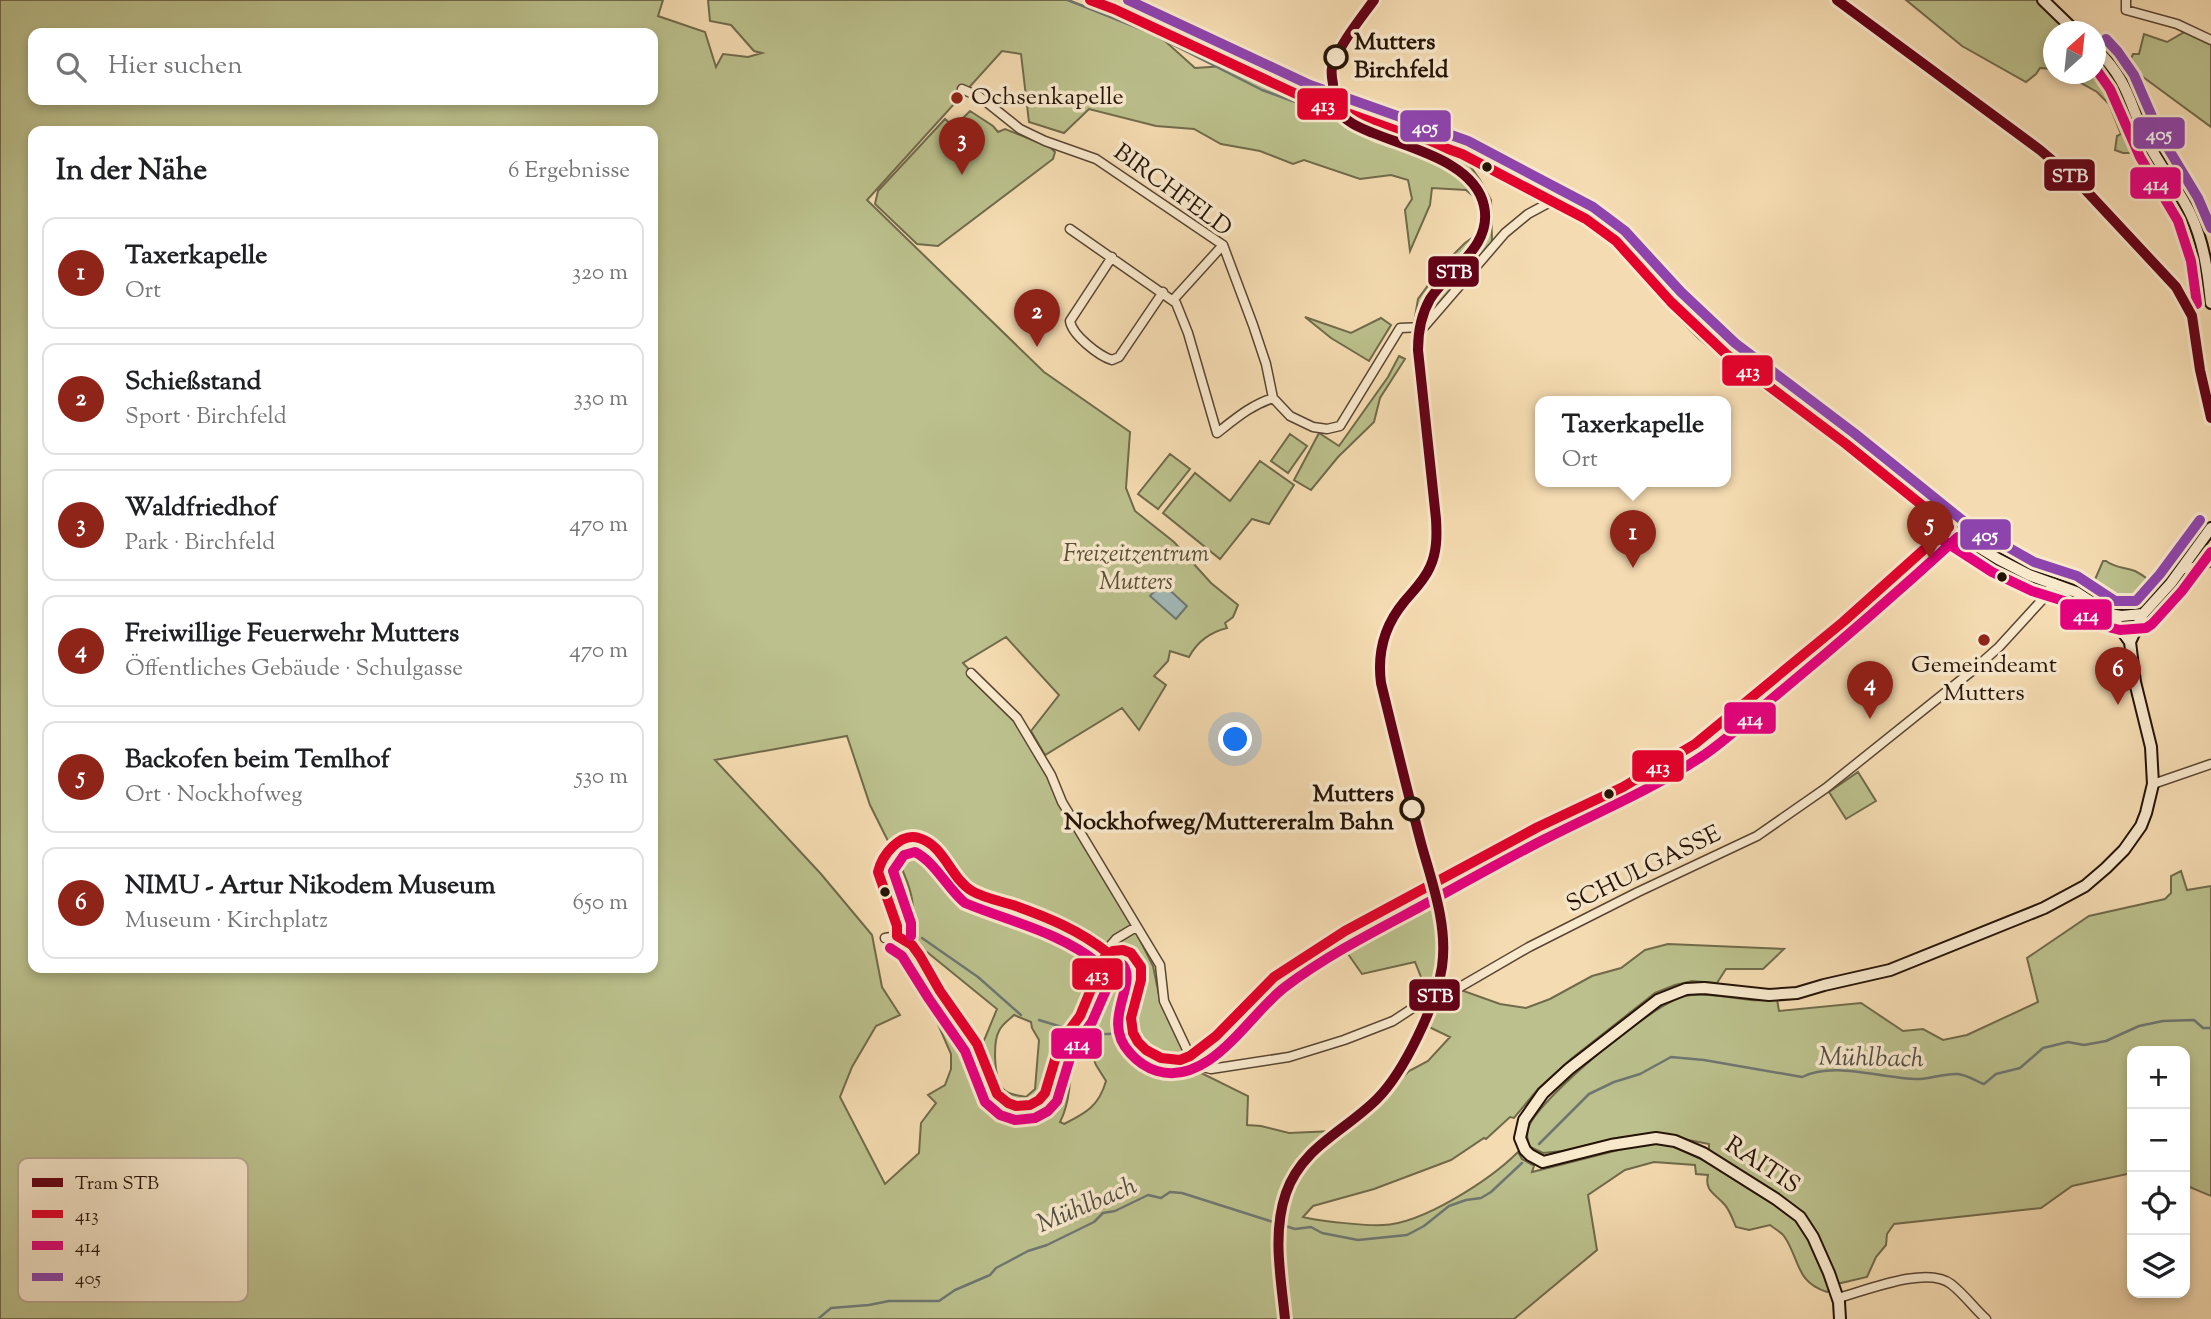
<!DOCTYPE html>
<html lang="de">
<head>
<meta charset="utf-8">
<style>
  :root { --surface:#fff; --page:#f2f2f2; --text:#202124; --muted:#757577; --line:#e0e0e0; --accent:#8f2418 }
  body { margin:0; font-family:"Sorts Mill Goudy",serif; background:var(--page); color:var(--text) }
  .controls { position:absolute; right:21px; bottom:21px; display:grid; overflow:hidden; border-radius:14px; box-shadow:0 4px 10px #0003 }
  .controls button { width:63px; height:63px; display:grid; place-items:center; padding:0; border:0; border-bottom:2px solid var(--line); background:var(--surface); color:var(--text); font:35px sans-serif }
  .compass { position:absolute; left:2043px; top:21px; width:63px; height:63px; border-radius:50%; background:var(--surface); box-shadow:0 4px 10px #0003; rotate:27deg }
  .you { position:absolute; left:1236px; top:740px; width:24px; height:24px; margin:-18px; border:5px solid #fff; border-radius:50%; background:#1a73e8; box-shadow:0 0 0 10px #1a73e833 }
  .badge { display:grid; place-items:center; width:46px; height:46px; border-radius:50%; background:var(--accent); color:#fff; font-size:23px; font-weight:700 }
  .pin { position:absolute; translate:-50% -58px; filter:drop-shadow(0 2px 4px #0008) }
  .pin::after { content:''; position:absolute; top:37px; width:24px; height:21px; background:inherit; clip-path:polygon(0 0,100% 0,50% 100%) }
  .popup { position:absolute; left:1535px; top:396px; width:196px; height:91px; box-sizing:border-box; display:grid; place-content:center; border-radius:14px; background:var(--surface); filter:drop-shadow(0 2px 5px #0005); font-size:23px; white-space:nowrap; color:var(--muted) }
  .popup b { font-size:26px; color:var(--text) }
  .popup::after { content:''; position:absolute; left:50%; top:100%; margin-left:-14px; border:14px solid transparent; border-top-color:var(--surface) }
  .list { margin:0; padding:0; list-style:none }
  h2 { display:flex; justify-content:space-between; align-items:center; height:91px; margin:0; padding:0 28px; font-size:30px }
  h2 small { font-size:23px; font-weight:400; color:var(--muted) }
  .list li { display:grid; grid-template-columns:46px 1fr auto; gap:21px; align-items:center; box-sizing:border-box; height:112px; margin:0 14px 14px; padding:0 14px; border:2px solid var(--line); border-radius:14px }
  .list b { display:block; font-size:26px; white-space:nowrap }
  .list p { margin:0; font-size:23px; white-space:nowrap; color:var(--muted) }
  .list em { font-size:23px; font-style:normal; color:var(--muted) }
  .icon { flex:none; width:38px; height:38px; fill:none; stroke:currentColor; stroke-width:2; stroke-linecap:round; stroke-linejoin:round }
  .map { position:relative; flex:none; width:2211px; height:1319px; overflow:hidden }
  .search { position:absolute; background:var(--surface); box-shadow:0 4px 10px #0003; left:28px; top:28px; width:630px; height:77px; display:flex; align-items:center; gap:18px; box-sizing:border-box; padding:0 24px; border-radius:14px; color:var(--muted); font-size:26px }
  .panel { position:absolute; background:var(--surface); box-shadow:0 4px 10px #0003; left:28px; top:126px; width:630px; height:847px; border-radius:14px }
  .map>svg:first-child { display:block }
  .green { fill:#bbc08c; stroke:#706a4a; stroke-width:2; fill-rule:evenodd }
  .water { fill:#a1b8b7; stroke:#6f7671; stroke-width:2 }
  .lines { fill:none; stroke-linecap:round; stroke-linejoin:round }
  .stream { stroke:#6f7671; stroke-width:2.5 }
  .street-casing { stroke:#594532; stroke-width:11 }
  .secondary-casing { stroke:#251307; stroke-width:14 }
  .street { stroke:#f8e8cc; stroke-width:8 }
  .secondary { stroke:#f8e8cc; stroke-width:10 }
  .bus-1-casing { stroke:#f8e8cc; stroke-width:16 }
  .bus-2-casing { stroke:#f8e8cc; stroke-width:16 }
  .bus-3-casing { stroke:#f8e8cc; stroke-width:16 }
  .bus-1 { stroke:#e4002b; stroke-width:10 }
  .bus-2 { stroke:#e5007d; stroke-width:10 }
  .bus-3 { stroke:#8e44ad; stroke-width:10 }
  .tram-1-casing { stroke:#f8e8cc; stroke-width:16 }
  .tram-1 { stroke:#630016; stroke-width:10 }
  .stop-dot { fill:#f8e8cc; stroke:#251307; stroke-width:3.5 }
  .poi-dot { fill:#8f2418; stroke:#f8e8cc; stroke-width:2.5 }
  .bus-dot { fill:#251307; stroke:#f8e8cc; stroke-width:2.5 }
  .labels { text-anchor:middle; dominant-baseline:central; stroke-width:7; stroke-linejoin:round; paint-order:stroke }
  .stop-label { font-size:24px; font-weight:bold; fill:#251307; stroke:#f8e8cc; text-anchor:start }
  .poi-label { font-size:24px; fill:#251307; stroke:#f8e8cc; text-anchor:start }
  .street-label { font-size:24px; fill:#251307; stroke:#f8e8cc }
  .park-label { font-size:24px; font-style:italic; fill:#5a5036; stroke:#f8e8cc }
  .water-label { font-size:26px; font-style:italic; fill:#504d45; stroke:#f8e8cc }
  .key { fill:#f8e8cc; stroke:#b9a891; stroke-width:2 }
  .key-label { font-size:19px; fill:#251307 }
  .line-badge { stroke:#f8e8cc; stroke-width:2.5 }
  .badge-label { font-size:19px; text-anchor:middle; font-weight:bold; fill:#fff }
</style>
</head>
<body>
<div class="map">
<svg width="2211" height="1319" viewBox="0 0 2211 1319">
  <rect width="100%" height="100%" fill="#f5dbb1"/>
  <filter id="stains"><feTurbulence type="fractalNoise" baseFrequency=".00286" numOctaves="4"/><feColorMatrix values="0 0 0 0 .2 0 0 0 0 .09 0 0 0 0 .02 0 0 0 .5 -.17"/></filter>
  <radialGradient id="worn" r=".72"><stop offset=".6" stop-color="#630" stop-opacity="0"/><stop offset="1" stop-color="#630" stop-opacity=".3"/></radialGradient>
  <path class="green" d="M0 0H663L658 16 705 32 716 67 723 54 748 57 762 53 754 51 731 25 710 21 708 0H1067L1155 32 1195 68 1225 66 1295 98 1352 119 1365 126 1410 140 1466 160 1480 180 1491 200 1492 243 1427 320 1414 323 1418 299 1443 265 1465 243 1479 233 1482 215 1480 202 1466 190 1432 188 1430 205 1410 251 1405 210 1412 199 1408 180 1391 175 1360 179 1304 160 1293 164 1260 151 1221 144 1194 129 1156 126 1089 109 1064 133 1029 122 1021 54 1002 51 867 200 1044 372 1130 432 1126 488 1135 511 1174 542 1211 583 1238 605 1233 617 1225 623 1227 628C1211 632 1197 642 1189 657L1170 651 1168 661 1154 676 1166 685 1139 730 1122 708 1045 755 1031 731 1059 695 1006 637 963 663 1016 720 1130 920 1153 966 1160 1000 1191 1068 1248 1096 1247 1125 1261 1126 1289 1133 1334 1131 1357 1121 1409 1071 1428 1061 1450 1037 1427 1026 1441 997 1461 990 1500 1004 1526 1008 1550 999 1592 976 1621 968 1645 950 1668 944 1784 949 1763 969H1726L1717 983 1692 981 1675 985 1655 993 1571 1059 1538 1089 1514 1118 1510 1117 1486 1139 1484 1138 1451 1160 1374 1189 1313 1206 1303 1217C1318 1221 1366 1226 1383 1225 1422 1224 1490 1180 1518 1152L1522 1159 1534 1166 1532 1172 1638 1145 1656 1143 1671 1145 1709 1163V1144L1654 1133 1617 1138 1563 1151 1543 1153 1530 1147C1527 1139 1526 1134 1529 1126 1542 1096 1653 1003 1685 996 1706 992 1730 998 1750 1000 1759 1001 1768 1000 1777 999L1779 1011 1861 1003 1903 1031 1923 1029 1943 1040 1967 1035 2038 1002 2027 958 2089 916 2165 899 2171 893V876L2181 871 2187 890 2211 886V1196L2185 1185V1051H2132V1173L2072 1186 2041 1208 1894 1224 1887 1234 1886 1245 1876 1257 1867 1277 1837 1284 1827 1292C1795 1282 1800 1259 1784 1236 1781 1232 1775 1229 1770 1225L1749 1230 1736 1227C1733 1220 1730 1211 1725 1205 1716 1194 1704 1191 1708 1175L1696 1174 1695 1165 1654 1162 1625 1170 1588 1195 1597 1250 1514 1319H0ZM33 33H653V100H33ZM33 131H653V968H33ZM847 736 870 805 889 843 891 857 895 853C901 867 916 897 912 912 911 918 905 920 903 925 899 933 899 946 900 953L934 1015 951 1054V1069L945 1085 928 1095 936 1103 921 1123 919 1153 885 1184 840 1097 852 1067 876 1026 900 1015 882 987 872 935 821 874 715 760ZM927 952 997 1009 983 1043 942 985 924 953ZM1014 1015 1031 1022 1032 1028 1039 1040 1035 1089 1026 1097C1017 1095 1006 1095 1001 1086 994 1075 993 1042 999 1031 1002 1024 1009 1020 1014 1015ZM1084 1034 1096 1065 1106 1081C1099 1106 1086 1113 1064 1124L1060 1122C1073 1097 1070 1064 1071 1037Z
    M1906 0H2036L2069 31 2054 32 2053 69 2040 68 2036 74 2026 82 1962 46Z
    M2188 30 2211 43V127L2128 66 2133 54H2139L2144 34 2167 42Z
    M2096 56 2115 78 2147 153H2123L2115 150 2117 136 2121 134 2109 104 2097 92 2065 74H2096Z
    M970 111 993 126 998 132 1005 129 1050 147 1055 152 1053 159 938 246 917 244 875 204 878 191 945 119 954 127Z
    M1305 317 1351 333 1381 318 1391 325 1369 361 1331 338Z
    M1399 356 1405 359 1380 398 1374 422 1338 457 1311 490 1294 480 1319 433 1339 446 1388 377Z
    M1290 434 1307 446 1288 473 1271 461Z
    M1170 454 1190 469 1158 509 1138 494Z
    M1260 461 1294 485 1269 524 1252 519 1220 559 1163 513 1195 473 1230 501Z
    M2103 561H2106C2115 568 2124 567 2135 571 2143 575 2154 583 2159 591 2154 596 2149 603 2142 606 2126 613 2101 604 2090 591Z
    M1858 772 1876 801 1846 819 1829 792Z
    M1430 890C1439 923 1443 948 1437 981L1425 987 1415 962 1362 974 1339 941Z"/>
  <path class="water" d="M1162 583 1187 606 1176 619 1150 596Z"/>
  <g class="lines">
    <path class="stream" d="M1068 0 1148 32 1262 90 1342 119
      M922 938 978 977 1021 1015
      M1039 1020 1062 1027
      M1087 1035 1127 1033C1137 1059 1152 1066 1179 1065
      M1539 1144 1589 1094 1614 1082 1640 1074 1671 1057 1704 1060 1802 1077C1835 1060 1885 1080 1920 1079 1933 1078 1946 1073 1958 1074 1967 1075 1976 1081 1984 1084L1996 1074 2020 1068 2043 1048 2068 1042 2084 1045 2106 1041 2139 1026 2163 1021 2194 1020 2203 1028H2211
      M818 1319 831 1308 869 1305 889 1301H939L955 1290 990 1275 996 1268 1028 1251 1047 1245 1094 1222 1103 1213 1115 1211 1148 1195 1161 1198 1170 1192 1182 1193 1295 1229 1311 1227 1322 1233 1358 1240 1407 1235 1424 1226 1449 1206 1466 1200 1481 1198 1491 1192 1522 1163"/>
    <g class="street-casing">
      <path id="street" d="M2126 0V10L2177 24 2211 40
        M962 89 980 97 1020 129 1045 141 1096 159 1223 245 1253 325 1266 364 1273 398 1290 416 1313 427 1327 429 1340 426 1400 328 1424 327 1505 233 1528 214 1554 200
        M1070 229 1176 303 1188 333 1217 433C1235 419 1251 405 1273 398
        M1112 257 1070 321C1072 335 1099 356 1112 360L1119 357 1163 292
        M1173 300 1223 245
        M2181 570 2211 562
        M971 673 1017 718 1051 775 1062 802 1160 965 1164 1001 1190 1056 1199 1066 1211 1069 1289 1057 1344 1040 1393 1021 1428 998 1460 987 1529 947 1638 892 1757 836 1826 788 1972 671 1999 647 2042 600 2054 583
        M2153 784 2211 764
        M897 936V926L878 872C880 860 887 852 896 844 929 816 951 878 972 891 1015 907 1075 922 1108 953
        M885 938 897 936 912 945 977 1044 997 1094 1008 1103 1016 1106 1035 1103 1045 1093 1057 1053 1065 1036 1080 1016 1110 946 1116 939 1136 927
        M1108 953 1118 950 1127 951 1134 956 1141 967V980L1131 1018 1133 1033 1138 1042 1146 1050 1161 1058 1180 1060 1190 1056 1216 1036 1274 977 1345 931 1538 827 1623 787 1695 744 1843 622 1949 527
        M1838 1298C1865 1291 1927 1265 1951 1284 1964 1294 1974 1308 1986 1319"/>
    </g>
    <g class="secondary-casing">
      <path id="secondary" d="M1090 0 1114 9 1305 98 1364 120 1410 134 1462 154 1492 168 1586 219 1616 241 1671 302 1703 334 1739 365 1846 444 1959 535 1998 559 2029 575 2076 592 2110 614 2130 642
        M2043 0 2076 32
        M2096 49C2129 81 2129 103 2147 141 2160 167 2179 189 2191 215 2204 243 2208 273 2211 303
        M2110 614 2121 616 2143 614
        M1840 1319 1839 1302 1829 1273 1813 1237 1800 1217 1776 1199 1703 1153 1675 1141 1656 1138 1611 1145 1543 1162 1530 1155 1525 1150 1520 1138 1524 1120 1543 1093 1569 1069 1658 1000 1686 989 1704 988 1769 995 1797 993 1824 985 1890 970 2044 908 2085 886 2106 868 2124 850 2141 826 2146 813 2153 784 2151 747 2135 682 2130 642 2143 614 2171 583 2211 528"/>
    </g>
    <use href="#street" class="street"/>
    <use href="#secondary" class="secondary"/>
    <g class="bus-1-casing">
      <path id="bus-1" d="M1090 0 1114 9 1305 98 1462 154 1586 219 1616 241 1671 302 1726 354 1846 444 1949 527
        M897 936 912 945 920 956 940 991 977 1044 997 1094 1008 1103 1016 1106 1030 1105 1039 1100 1045 1093 1057 1053 1065 1036 1080 1016 1104 958 1113 951 1123 950 1131 953 1141 967V980L1131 1018 1133 1033 1138 1042 1146 1050 1161 1058 1180 1060 1190 1056 1216 1036 1274 977 1345 931 1538 827 1623 787 1695 744 1843 622 1949 527
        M897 936V926L878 872C882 855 900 832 919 838 944 845 951 879 972 891 984 898 1000 901 1013 905 1047 917 1079 930 1108 953"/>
    </g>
    <g class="bus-2-casing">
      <path id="bus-2" d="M2096 69 2110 89 2140 157 2178 221 2191 261 2197 304
        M1941 539 1992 572 2032 591 2064 601 2104 626 2120 630 2146 628 2152 624 2182 591 2211 552
        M911 936V923L893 871 904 855 915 852C936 863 947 888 965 903 1011 922 1060 932 1099 964
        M890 948 902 956 929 999 965 1051 985 1102 1000 1115 1015 1120 1035 1118 1048 1111 1057 1101 1070 1058 1077 1043 1092 1022 1116 967 1118 965H1123C1138 985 1100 1021 1130 1053 1137 1061 1147 1068 1157 1071 1210 1087 1249 1014 1285 987 1326 956 1373 932 1418 908 1460 885 1502 861 1545 839 1598 812 1651 790 1701 757 1727 740 1750 717 1774 697 1837 645 1898 592 1958 537"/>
    </g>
    <g class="bus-3-casing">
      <path id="bus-3" d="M1128 0 1310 85 1468 141 1593 207 1625 231 1681 292 1735 343 1854 433 1967 524 2034 562 2077 576 2115 601H2136L2160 574 2200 520
        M2106 39 2118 52 2134 75 2160 135 2198 198 2211 228"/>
    </g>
    <use href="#bus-1" class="bus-1"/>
    <use href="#bus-2" class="bus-2"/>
    <use href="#bus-3" class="bus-3"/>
    <g class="tram-1-casing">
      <path id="tram-1" d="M1837 0 2040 150 2079 183 2176 287 2192 316 2200 370 2211 418
        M1285 1319C1281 1278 1272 1233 1286 1193 1302 1147 1345 1131 1377 1099 1404 1072 1436 1005 1442 967 1448 925 1432 883 1421 843 1407 790 1394 736 1381 683 1377 652 1384 626 1404 602 1413 591 1424 581 1430 567 1437 552 1437 536 1436 519L1418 350C1418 332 1421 315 1430 299 1449 269 1493 247 1484 206 1475 162 1409 148 1373 133 1361 128 1345 122 1338 110 1334 103 1333 91 1333 84 1332 79 1331 73 1332 68 1338 46 1361 18 1374 0"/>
    </g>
    <use href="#tram-1" class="tram-1"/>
  </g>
  <g class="stop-dot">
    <circle cx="1336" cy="57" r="11"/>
    <circle cx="1412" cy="809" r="11"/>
  </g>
  <g class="poi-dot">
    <circle cx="957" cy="98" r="7"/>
    <circle cx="1984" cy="640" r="7"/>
  </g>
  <g class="bus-dot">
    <circle cx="1487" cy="167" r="6"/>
    <circle cx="2002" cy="577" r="6"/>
    <circle cx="1609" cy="794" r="6"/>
    <circle cx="885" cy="892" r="6"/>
  </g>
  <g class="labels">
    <g class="stop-label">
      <text x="1354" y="43">Mutters<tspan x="1354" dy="28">Birchfeld</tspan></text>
      <text x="1394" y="795" text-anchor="end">Mutters<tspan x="1394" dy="28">Nockhofweg/Muttereralm Bahn</tspan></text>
    </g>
    <g class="poi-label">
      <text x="971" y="98">Ochsenkapelle</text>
      <text x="1984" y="666" text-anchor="middle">Gemeindeamt<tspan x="1984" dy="28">Mutters</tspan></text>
    </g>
    <g class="street-label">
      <text transform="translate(1172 191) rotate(36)">BIRCHFELD</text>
      <text transform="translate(1644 870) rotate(-26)">SCHULGASSE</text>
      <text transform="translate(1762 1166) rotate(33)">RAITIS</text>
    </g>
    <g class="park-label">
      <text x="1136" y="555">Freizeitzentrum<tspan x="1136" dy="28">Mutters</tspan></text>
    </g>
    <g class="water-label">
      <text transform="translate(1871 1059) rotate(1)">Mühlbach</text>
      <text transform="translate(1087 1206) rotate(-23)">Mühlbach</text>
    </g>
  </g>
  <rect x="18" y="1158" width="230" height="144" rx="10" class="key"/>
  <rect x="32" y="1178" width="31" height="9" fill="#630016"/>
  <rect x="32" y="1210" width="31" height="8" fill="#e4002b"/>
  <rect x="32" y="1241" width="31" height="9" fill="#e5007d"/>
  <rect x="32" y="1273" width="31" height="8" fill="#8e44ad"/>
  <g class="key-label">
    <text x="75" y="1189">Tram STB</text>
    <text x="75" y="1221">413</text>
    <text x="75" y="1252">414</text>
    <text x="75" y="1284">405</text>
  </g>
  <g class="line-badge">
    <rect x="1296" y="87" width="53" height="34" rx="7" fill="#e4002b"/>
    <rect x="1399" y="109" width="53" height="34" rx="7" fill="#8e44ad"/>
    <rect x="2132" y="116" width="54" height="34" rx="7" fill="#8e44ad"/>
    <rect x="2043" y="158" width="53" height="34" rx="7" fill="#630016"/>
    <rect x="2129" y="166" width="53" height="34" rx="7" fill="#e5007d"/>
    <rect x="1427" y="255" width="53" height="33" rx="7" fill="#630016"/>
    <rect x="1721" y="354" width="53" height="33" rx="7" fill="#e4002b"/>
    <rect x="1959" y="518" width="53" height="33" rx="7" fill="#8e44ad"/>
    <rect x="2059" y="598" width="54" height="33" rx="7" fill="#e5007d"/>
    <rect x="1723" y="701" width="54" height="34" rx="7" fill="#e5007d"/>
    <rect x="1631" y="749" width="54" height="34" rx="7" fill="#e4002b"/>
    <rect x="1071" y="957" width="53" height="34" rx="7" fill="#e4002b"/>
    <rect x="1408" y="978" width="53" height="34" rx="7" fill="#630016"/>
    <rect x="1050" y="1027" width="53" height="33" rx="7" fill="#e5007d"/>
  </g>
  <g class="badge-label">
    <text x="1323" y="111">413</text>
    <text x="1425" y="133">405</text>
    <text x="2159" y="140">405</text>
    <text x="2070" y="182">STB</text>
    <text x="2156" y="190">414</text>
    <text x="1454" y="278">STB</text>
    <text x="1748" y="377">413</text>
    <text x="1985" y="541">405</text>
    <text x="2086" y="621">414</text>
    <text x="1750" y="725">414</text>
    <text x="1658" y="773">413</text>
    <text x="1097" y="981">413</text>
    <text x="1435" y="1002">STB</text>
    <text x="1077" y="1050">414</text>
  </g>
  <rect width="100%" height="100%" filter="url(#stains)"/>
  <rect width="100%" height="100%" fill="url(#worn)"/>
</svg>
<div class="controls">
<button>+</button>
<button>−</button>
<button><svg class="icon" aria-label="locate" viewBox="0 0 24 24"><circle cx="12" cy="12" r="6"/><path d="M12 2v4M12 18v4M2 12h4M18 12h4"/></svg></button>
<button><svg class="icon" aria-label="layers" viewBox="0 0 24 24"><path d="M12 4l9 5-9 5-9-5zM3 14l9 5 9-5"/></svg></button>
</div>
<svg class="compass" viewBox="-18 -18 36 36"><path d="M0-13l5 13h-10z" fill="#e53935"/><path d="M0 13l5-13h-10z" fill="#757577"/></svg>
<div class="you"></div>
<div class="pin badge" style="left:1633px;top:568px">1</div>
<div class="popup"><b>Taxerkapelle</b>Ort</div>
<div class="pin badge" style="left:1037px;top:347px">2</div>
<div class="pin badge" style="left:962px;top:175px">3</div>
<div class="pin badge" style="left:1870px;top:719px">4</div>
<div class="pin badge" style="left:1930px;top:559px">5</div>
<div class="pin badge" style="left:2118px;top:705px">6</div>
<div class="search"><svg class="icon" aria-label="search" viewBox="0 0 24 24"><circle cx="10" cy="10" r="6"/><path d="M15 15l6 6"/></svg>Hier suchen</div>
<section class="panel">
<h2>In der Nähe<small>6 Ergebnisse</small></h2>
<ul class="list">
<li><span class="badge">1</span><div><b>Taxerkapelle</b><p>Ort</p></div><em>320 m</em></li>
<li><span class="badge">2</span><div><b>Schießstand</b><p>Sport · Birchfeld</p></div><em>330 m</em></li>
<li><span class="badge">3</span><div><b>Waldfriedhof</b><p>Park · Birchfeld</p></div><em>470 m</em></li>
<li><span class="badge">4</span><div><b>Freiwillige Feuerwehr Mutters</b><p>Öffentliches Gebäude · Schulgasse</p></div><em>470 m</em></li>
<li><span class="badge">5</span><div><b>Backofen beim Temlhof</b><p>Ort · Nockhofweg</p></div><em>530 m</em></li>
<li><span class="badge">6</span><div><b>NIMU - Artur Nikodem Museum</b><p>Museum · Kirchplatz</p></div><em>650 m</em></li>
</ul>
</section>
</div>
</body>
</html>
